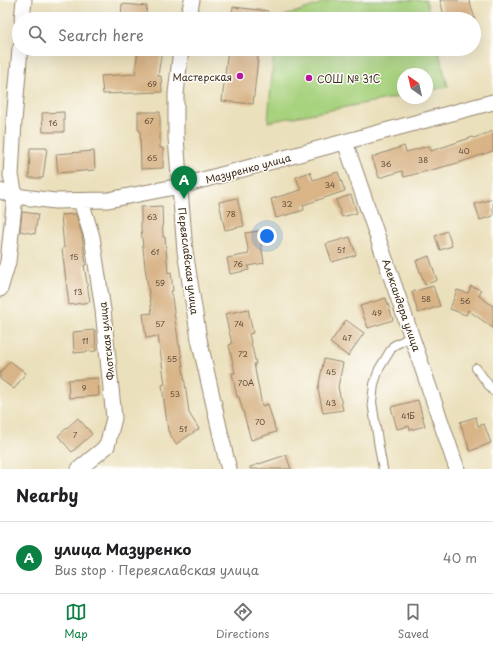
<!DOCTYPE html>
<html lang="en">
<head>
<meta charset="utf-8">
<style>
  :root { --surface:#fff; --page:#f6f6f6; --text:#202124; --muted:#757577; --line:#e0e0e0; --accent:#0b8043 }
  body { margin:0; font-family:"Playpen Sans",sans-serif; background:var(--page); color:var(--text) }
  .compass { position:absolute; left:397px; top:68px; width:36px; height:36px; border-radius:50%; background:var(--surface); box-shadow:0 4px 16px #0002; rotate:326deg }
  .you { position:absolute; left:267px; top:236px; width:14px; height:14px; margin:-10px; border:3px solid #fff; border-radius:50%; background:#1a73e8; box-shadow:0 0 0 6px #1a73e833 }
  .badge { display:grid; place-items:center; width:26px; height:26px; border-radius:50%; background:var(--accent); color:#fff; font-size:13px; font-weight:700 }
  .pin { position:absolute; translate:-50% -33px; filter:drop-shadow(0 1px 2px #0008) }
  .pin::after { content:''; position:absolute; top:21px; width:14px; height:12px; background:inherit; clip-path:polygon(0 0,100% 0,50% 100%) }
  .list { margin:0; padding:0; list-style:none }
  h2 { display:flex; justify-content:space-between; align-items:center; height:52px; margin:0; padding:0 16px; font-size:17px }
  h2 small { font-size:13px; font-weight:400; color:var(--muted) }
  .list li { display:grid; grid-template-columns:26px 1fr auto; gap:12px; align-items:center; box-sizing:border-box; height:72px; padding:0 16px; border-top:1px solid var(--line) }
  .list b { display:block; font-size:15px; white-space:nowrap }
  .list p { margin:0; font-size:13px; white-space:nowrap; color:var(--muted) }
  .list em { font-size:13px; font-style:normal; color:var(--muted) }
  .icon { flex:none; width:22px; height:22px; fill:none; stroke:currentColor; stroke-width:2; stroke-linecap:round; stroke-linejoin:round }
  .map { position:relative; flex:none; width:493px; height:469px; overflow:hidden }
  .search { position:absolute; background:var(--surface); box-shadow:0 4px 16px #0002; left:12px; right:12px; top:12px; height:44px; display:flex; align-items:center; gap:10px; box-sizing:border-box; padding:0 14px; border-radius:22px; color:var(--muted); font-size:15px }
  .sheet { height:124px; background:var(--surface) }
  nav { display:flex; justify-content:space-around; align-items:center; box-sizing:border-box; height:56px; border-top:1px solid var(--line); background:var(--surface); font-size:11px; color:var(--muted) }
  nav a { display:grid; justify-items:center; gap:2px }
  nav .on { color:var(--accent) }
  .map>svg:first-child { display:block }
  .green { fill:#a7d27e; stroke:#717e4e }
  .building { fill:#d8b487 }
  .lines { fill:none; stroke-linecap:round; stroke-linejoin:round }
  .lane-casing { stroke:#93856d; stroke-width:10 }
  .street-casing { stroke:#93856d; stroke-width:17 }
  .lane { stroke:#fff; stroke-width:8 }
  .street { stroke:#fff; stroke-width:15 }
  .poi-dot { fill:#b5179e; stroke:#fdfcf7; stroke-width:1.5 }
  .labels { text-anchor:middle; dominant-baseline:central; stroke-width:3; stroke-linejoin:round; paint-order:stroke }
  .number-label { font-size:8px; fill:#624c38 }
  .poi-label { font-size:10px; fill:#3b2a1e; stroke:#fdfcf7; text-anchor:end }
  .street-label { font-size:10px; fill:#3b2a1e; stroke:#fdfcf7 }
</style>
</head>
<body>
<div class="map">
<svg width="493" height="469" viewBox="0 0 493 469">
  <rect width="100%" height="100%" fill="#fdfcf7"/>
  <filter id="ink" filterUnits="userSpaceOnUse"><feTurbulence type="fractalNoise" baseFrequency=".025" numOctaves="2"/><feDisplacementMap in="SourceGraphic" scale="8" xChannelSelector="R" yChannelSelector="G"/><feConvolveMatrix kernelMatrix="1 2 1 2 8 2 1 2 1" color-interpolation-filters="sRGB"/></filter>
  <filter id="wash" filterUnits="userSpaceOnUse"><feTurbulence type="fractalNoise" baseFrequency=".012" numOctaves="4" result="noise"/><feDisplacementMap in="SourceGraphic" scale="16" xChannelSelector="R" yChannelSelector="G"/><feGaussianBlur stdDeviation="0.9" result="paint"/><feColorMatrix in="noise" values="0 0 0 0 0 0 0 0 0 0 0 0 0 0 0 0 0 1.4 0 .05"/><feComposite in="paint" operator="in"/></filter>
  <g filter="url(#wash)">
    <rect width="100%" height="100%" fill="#ebe0bc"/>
    <path class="green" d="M331 0H426L431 19H276Z
      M274 49H438L448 87 427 91V74H403V96L268 122Z"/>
    <g id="blocks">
      <path class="building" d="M440 0H469L475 19H445Z
        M122 4 147 6 145 19H121Z
        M233 7 268 11 267 19H231Z
        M138 49H162L158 76H161L162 92 103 94 101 76 135 74Z
        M228 49H259L253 104 222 101Z
        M64 112V132H43L42 113Z
        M138 112H160V148H163V168L141 169 140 130H138Z
        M493 131V151L458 163 404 177 402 171 379 178 372 157 404 146 406 152 429 146 431 151 473 137 474 138Z
        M30 148H47L43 178H29Z
        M94 151 95 170 58 173 56 154Z
        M310 172 313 180 338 172 345 191 303 205 304 210 276 218 271 199 301 190 296 177Z
        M351 195 357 213 342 217 336 200Z
        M237 198 244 226 225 230 219 202Z
        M493 199V216L480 220 475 204Z
        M162 206 163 237H165L168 273 171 272 173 291H171L179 346H180L189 413 199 429 176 444 168 431 162 385 165 384 158 336 146 338 143 314 152 313 145 267 141 228V207Z
        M22 212 38 214 35 234 20 231Z
        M76 214 82 235 86 265H84L90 302 69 305 62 249 64 248 61 215Z
        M259 231 264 263 248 266 249 270 230 274 227 258 249 254 245 233Z
        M447 231 452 246 440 250 435 236Z
        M350 237 356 255 332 262 326 244Z
        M429 256 437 280 425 285 416 261Z
        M433 286 440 306 418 313 412 292Z
        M471 286 481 290 479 296 493 306V328L468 310 466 315 450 309 457 290 468 293Z
        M386 298 393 320 368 328 360 306Z
        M248 309 253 333 249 334 256 364H254L262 406 268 404 276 432 251 440 239 397H237L232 373H235L229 345 232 344 225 314Z
        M346 320 364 333 348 356 330 343Z
        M95 330 96 351 74 353 73 332Z
        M324 359 343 363 338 387 343 410 323 413 318 389Z
        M10 361 26 373 14 389 0 379V373Z
        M98 378 99 396 69 398 68 380Z
        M418 400 425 426 410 430 409 426 397 429 391 407Z
        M476 417 478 426 484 424 491 443 470 451 460 422Z
        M78 418 92 434 72 452 58 436Z
        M286 455 291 469H250V467Z"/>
    </g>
  </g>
  <g filter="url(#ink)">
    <use href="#blocks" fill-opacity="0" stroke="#93856d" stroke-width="1"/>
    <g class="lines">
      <g class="lane-casing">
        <path id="lane" d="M476 368 493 391
          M383 469 379 447 372 402 374 384 379 369 393 346 412 336"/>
      </g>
      <g class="street-casing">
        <path id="street" d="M22 19 24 0
          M188 19 192 0
          M181 49 176 94V138L185 251 199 339 226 458 229 469
          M345 142 457 469
          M0 191 15 196 55 201 108 200 180 186 493 102
          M0 289 8 262 15 196 11 175 14 121 20 49
          M79 469 107 446 114 418 103 310 92 237 81 201"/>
      </g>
      <use href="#lane" class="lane"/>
      <use href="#street" class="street"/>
    </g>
  </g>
  <g class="poi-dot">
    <circle cx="240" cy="76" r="4"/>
    <circle cx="309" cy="78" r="4"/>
  </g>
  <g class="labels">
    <g class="number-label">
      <text x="152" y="84">69</text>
      <text x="149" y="121">67</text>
      <text x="53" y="123">16</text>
      <text x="464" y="151">40</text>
      <text x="152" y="158">65</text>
      <text x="423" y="160">38</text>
      <text x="386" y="164">36</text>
      <text x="330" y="185">34</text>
      <text x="287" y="204">32</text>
      <text x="231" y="214">78</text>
      <text x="152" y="217">63</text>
      <text x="341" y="250">51</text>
      <text x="155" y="252">61</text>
      <text x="74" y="257">15</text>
      <text x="238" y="264">76</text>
      <text x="160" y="283">59</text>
      <text x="78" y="292">13</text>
      <text x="426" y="299">58</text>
      <text x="465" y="301">56</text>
      <text x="377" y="313">49</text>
      <text x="160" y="324">57</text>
      <text x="239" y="324">74</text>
      <text x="347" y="338">47</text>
      <text x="85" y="341">11</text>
      <text x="243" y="354">72</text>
      <text x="172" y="359">55</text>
      <text x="331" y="372">45</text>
      <text x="246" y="383">70А</text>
      <text x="84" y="388">9</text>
      <text x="175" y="394">53</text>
      <text x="331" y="403">43</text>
      <text x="408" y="416">41Б</text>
      <text x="260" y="422">70</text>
      <text x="183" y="429">51</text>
      <text x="75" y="435">7</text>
    </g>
    <g class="poi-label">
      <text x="232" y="76">Мастерская</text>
      <text x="317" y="78" text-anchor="start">СОШ № 31С</text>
    </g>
    <g class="street-label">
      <text transform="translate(248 168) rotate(-15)">Мазуренко улица</text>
      <text transform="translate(189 261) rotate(83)">Переяславская улица</text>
      <text transform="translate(402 305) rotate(71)">Александера улица</text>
      <text transform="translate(106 341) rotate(-96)">Флотская улица</text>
    </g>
  </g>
</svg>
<svg class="compass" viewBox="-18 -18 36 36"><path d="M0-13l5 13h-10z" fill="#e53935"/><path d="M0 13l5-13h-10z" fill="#757577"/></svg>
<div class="you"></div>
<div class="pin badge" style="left:184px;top:199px">A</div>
<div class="search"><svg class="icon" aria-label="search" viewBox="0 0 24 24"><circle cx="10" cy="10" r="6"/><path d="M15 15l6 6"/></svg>Search here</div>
</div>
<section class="sheet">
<h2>Nearby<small></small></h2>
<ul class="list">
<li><span class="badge">A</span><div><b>улица Мазуренко</b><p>Bus stop · Переяславская улица</p></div><em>40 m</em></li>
</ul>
</section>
<nav>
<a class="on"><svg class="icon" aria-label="map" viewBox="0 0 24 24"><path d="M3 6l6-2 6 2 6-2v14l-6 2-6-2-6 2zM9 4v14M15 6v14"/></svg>Map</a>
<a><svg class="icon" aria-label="directions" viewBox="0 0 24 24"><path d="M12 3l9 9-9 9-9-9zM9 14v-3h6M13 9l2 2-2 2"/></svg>Directions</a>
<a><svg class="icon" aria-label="saved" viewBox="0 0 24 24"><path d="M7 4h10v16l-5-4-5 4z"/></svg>Saved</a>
</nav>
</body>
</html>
